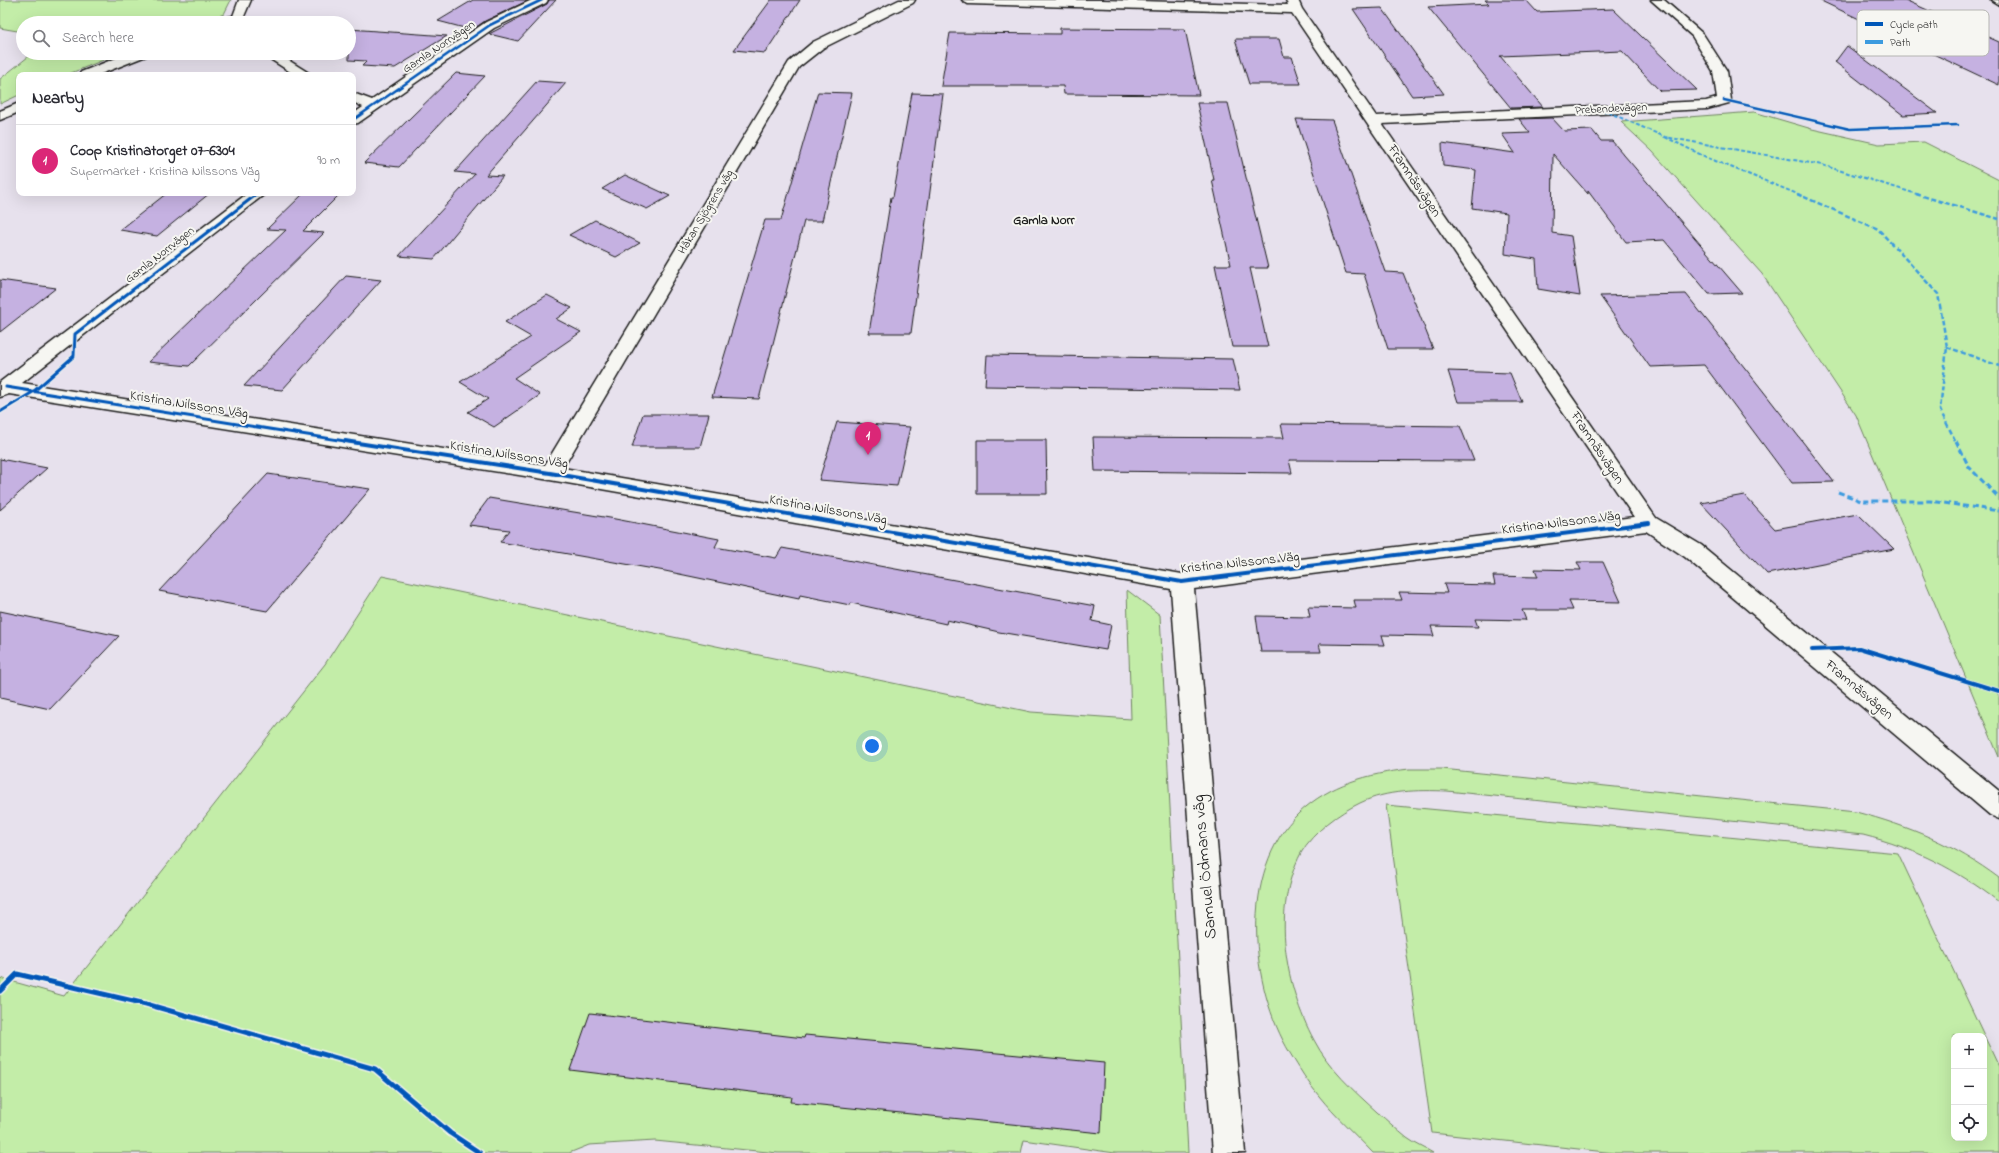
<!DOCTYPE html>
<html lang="en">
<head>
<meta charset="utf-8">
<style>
  :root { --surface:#fff; --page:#f7f7f7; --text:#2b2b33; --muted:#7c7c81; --line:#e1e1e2; --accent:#db2777 }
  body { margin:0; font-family:"Indie Flower",sans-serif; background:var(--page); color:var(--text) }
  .controls { position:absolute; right:12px; bottom:12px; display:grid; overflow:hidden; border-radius:8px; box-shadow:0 4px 16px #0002 }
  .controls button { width:36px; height:36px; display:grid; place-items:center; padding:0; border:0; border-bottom:1px solid var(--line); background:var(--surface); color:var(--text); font:20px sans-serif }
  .you { position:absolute; left:872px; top:746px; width:14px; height:14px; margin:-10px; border:3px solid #fff; border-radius:50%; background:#1a73e8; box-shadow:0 0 0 6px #1a73e833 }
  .badge { display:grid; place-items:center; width:26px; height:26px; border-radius:50%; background:var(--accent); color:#fff; font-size:13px; font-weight:700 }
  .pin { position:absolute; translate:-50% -33px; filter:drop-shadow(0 1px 2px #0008) }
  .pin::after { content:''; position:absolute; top:21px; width:14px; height:12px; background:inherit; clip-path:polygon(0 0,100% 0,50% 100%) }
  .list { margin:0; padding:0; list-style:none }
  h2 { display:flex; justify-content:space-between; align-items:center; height:52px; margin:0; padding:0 16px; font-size:17px }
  h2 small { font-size:13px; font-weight:400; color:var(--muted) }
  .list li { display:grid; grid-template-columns:26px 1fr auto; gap:12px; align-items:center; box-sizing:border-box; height:72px; padding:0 16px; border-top:1px solid var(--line) }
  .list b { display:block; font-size:15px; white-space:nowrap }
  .list p { margin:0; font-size:13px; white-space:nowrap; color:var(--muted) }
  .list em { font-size:13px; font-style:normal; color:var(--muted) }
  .icon { flex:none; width:22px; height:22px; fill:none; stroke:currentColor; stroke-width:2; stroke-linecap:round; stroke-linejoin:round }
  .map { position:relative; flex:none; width:1999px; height:1153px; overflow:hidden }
  .search { position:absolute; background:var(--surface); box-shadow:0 4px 16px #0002; left:16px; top:16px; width:340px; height:44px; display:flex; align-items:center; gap:10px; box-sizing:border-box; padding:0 14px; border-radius:22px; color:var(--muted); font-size:15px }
  .panel { position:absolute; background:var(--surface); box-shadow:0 4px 16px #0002; left:16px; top:72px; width:340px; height:124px; border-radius:8px }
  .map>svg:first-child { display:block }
  .green { fill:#c3eda8; stroke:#708462; fill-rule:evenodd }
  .building { fill:#c5b1e1; stroke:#1c1c1c }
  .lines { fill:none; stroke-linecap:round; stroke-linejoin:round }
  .street-casing { stroke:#1c1c1c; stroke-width:3 }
  .street { fill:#f6f6f2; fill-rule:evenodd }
  .quiet-far2 { stroke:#3c9bdf; stroke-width:2; stroke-dasharray:4 2; stroke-linecap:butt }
  .quiet-far1 { stroke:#3c9bdf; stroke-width:2.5; stroke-dasharray:5 2.5; stroke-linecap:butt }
  .quiet { stroke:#3c9bdf; stroke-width:3; stroke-dasharray:6 3; stroke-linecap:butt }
  .cycleway-far3-casing { stroke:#f6f6f2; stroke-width:4 }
  .cycleway-far2-casing { stroke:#f6f6f2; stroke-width:5 }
  .cycleway-far1-casing { stroke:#f6f6f2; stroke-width:6 }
  .cycleway-casing { stroke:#f6f6f2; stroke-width:8 }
  .cycleway-far3 { stroke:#0057b8; stroke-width:2.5 }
  .cycleway-far2 { stroke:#0057b8; stroke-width:3 }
  .cycleway-far1 { stroke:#0057b8; stroke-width:4 }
  .cycleway { stroke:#0057b8; stroke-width:5 }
  .labels { text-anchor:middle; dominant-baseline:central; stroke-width:4; stroke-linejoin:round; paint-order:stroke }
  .far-street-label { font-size:12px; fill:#1c1c1c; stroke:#f6f6f2 }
  .far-neighbourhood-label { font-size:13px; font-weight:bold; fill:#1c1c1c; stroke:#f6f6f2 }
  .street-label { font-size:14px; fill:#1c1c1c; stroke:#f6f6f2 }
  .near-street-label { font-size:17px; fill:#1c1c1c; stroke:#f6f6f2 }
  .key { fill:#f6f6f2; stroke:#b5b5b2; stroke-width:1 }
  .key-label { font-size:11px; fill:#1c1c1c }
</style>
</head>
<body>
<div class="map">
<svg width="1999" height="1153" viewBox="0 0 1999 1153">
  <rect width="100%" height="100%" fill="#e7e1ed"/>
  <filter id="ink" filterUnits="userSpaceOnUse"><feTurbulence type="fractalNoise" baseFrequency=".025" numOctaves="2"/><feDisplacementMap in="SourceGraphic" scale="8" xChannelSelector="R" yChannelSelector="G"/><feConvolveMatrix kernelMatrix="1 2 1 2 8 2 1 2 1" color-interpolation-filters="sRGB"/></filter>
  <g filter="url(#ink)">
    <path class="green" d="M0 0H231L224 14 199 23H23V32L0 28Z
      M33 53H121L66 75H19V95L0 104V79Z
      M1754 112 1812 129 1879 144 1924 142 1999 180V757L1856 415 1762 274 1652 151 1621 122Z
      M382 576 1031 712 1131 719 1127 590 1160 615 1188 1153H1115L1024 1140 1021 1153H778L655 1141 589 1145 569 1153H0V978L64 996 325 664Z
      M1409 769H1442L1856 812C1909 826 1955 845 1999 878V902C1956 869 1915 848 1863 835L1447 791C1418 790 1387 790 1360 803 1339 813 1313 832 1301 853 1271 910 1285 986 1314 1040 1329 1069 1353 1090 1377 1112 1387 1120 1397 1130 1407 1138 1415 1144 1425 1148 1433 1153H1373C1355 1134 1335 1116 1319 1096 1308 1083 1299 1068 1290 1053 1250 987 1238 871 1299 813 1330 784 1368 774 1409 769Z
      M1386 805 1898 853 1999 1067V1153H1615L1432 1133ZM1954 1036H1984V1138H1954Z"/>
    <path class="building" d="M473 0H529L485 21 472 30 438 21Z
      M549 0H556L518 41 489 34 547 4Z
      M771 0H800L765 53 734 50Z
      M1485 0H1526L1537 12 1613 9 1697 90 1660 91 1622 51 1500 56 1543 107 1511 108 1428 7 1489 4Z
      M1819 0H1905L1999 42V85Z
      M1382 8 1444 94 1412 96 1353 9Z
      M1060 28 1185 29 1199 95 1064 94 1063 86H941L950 33 1060 34Z
      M349 29 447 36 395 68 362 66 367 61 349 60Z
      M1235 39H1279L1284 57H1292L1301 84H1249Z
      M1847 46 1937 113 1903 115 1835 62Z
      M456 73 485 76 399 167 364 163Z
      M537 81 566 83 486 175 503 176 434 259 399 256 475 174 455 172Z
      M818 92 852 93 822 221H804L759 399 712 397 765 220H781Z
      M912 93 943 94 911 333H869L891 197H893Z
      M1197 103H1228L1268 268H1250L1268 347H1232L1215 265H1231L1212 180H1214Z
      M1552 118 1564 131 1592 130 1601 141H1612L1742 293 1709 294 1664 240 1626 242 1588 191V194L1553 154 1552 233 1571 236 1580 296 1538 289 1536 259 1505 254 1507 213 1472 208 1476 170 1443 166 1442 143 1515 153 1502 134 1530 133 1519 119Z
      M1296 119 1332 120 1385 272 1403 273 1433 349H1388L1364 274 1346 273Z
      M625 175 670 196 647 209 602 189Z
      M167 193H210L157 236 120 230Z
      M304 193H341L303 231 324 233 189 366 148 362 286 230 267 229Z
      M595 220 640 243 616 257 569 235Z
      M346 276 381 280 282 390 244 386Z
      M0 280 56 288 0 332Z
      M1686 294 1760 387 1834 482 1792 483 1704 365 1650 367 1600 296Z
      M547 295 572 308 556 319 581 332 514 378 540 395 494 427 468 412 488 399 460 382 531 337 505 322Z
      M987 355 1233 359 1240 390 985 386Z
      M1448 371 1510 373 1522 402H1458Z
      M643 414H709L700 447H632Z
      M837 422 910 427 897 486 819 480Z
      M1281 424 1460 426 1474 461 1289 460 1292 473 1095 471 1093 437 1284 438Z
      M977 440H1046L1047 494H977Z
      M0 459 47 468 0 510Z
      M268 474 370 489 267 611 159 591Z
      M1744 495 1775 529 1858 514 1894 549 1767 574 1701 503Z
      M489 498 610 518 719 539 715 547 776 558 782 548 1095 606 1092 621 1111 625 1106 650 999 632 947 620 946 624 851 603 850 605 800 595 799 599 665 571 500 542 509 530 469 525Z
      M1577 562H1603L1621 602 1569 601 1573 610H1522L1526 620 1475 619 1478 627 1431 626 1434 636 1382 635 1385 645 1319 644 1321 652H1261L1256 616 1310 617 1308 607 1356 608 1354 600H1402L1399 592 1447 593 1444 584 1495 585 1493 576 1538 577 1535 569 1581 570Z
      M0 611 119 636 50 709 0 698Z
      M590 1013 804 1038 805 1035 1104 1063 1101 1133 791 1102 792 1097 570 1070Z"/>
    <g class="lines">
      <g class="street-casing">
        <path id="street" d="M239 0H251L242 21 235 23H216L218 20 233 16Z
          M532 0H548L546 3 494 28 358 123 353 124V114L363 107 353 102V93L372 100 486 22Z
          M899 0H915L913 3 823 48 799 67 563 468 1182 574 1634 517 1292 13 968 4 962 0H1102L1288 5 1286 0H1298L1302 9 1376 116 1706 101 1717 98 1713 71 1692 36 1651 0H1664L1703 34 1727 71 1731 100 1729 103 1707 109 1382 124 1656 518 1701 545 1999 791V819L1990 815 1685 557 1646 531 1194 589 1245 1153H1213L1171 589 550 480 9 394 0 397V382L248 193H266L22 383 545 465 789 62 813 42Z
          M1991 0H1999V5Z
          M129 53H148L146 56 98 75H79L81 72Z
          M261 53H277L312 75H295Z
          M19 103V112L0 120V111Z"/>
      </g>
      <use href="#street" class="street"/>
      <path class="quiet-far2" d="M1603 110 1665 137 1822 165 1920 195
        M1665 137 1708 158 1800 195"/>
      <path class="quiet-far1" d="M1797 194 1878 229 1938 294 1947 347 1940 410 1956 442
        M1916 194 1999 219
        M1947 347 1999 366"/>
      <path class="quiet" d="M1956 441 1969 467 1999 498
        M1838 492 1861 501H1930L1999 511"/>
      <g class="cycleway-far3-casing">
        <path id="cycleway-far3" d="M1724 100 1850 129 1958 125
          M353 120 490 25 542 0
          M256 195 258 193"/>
      </g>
      <g class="cycleway-far2-casing">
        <path id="cycleway-far2" d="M6 387 351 442
          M0 412 33 392 74 356 75 334 257 194"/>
      </g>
      <g class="cycleway-far1-casing">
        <path id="cycleway-far1" d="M345 441 550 473 1182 582 1649 523
          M1812 650 1859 648 1999 691"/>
      </g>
      <g class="cycleway-casing">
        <path id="cycleway" d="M0 991 17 974 146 1004 375 1069 450 1133 480 1153"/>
      </g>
      <use href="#cycleway-far3" class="cycleway-far3"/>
      <use href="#cycleway-far2" class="cycleway-far2"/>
      <use href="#cycleway-far1" class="cycleway-far1"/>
      <use href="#cycleway" class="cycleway"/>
    </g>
  </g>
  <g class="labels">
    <g class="far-street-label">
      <text transform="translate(439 47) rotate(-34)">Gamla Norrvägen</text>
      <text transform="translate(1611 109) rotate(-3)">Prebendevägen</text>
      <text transform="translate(706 212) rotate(-59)">Håkan Sjögrens väg</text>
      <text transform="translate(160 255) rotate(-38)">Gamla Norrvägen</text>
    </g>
    <g class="far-neighbourhood-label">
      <text x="1044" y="220">Gamla Norr</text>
    </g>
    <g class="street-label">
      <text transform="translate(1414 181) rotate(56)">Framnäsvägen</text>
      <text transform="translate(189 405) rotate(9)">Kristina Nilssons Väg</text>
      <text transform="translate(1597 448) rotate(56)">Framnäsvägen</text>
      <text transform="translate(509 455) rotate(9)">Kristina Nilssons Väg</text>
      <text transform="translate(828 510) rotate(10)">Kristina Nilssons Väg</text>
      <text transform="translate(1561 523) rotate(-7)">Kristina Nilssons Väg</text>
      <text transform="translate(1240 563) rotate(-6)">Kristina Nilssons Väg</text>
      <text transform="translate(1859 690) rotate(40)">Framnäsvägen</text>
    </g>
    <g class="near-street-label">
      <text transform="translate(1205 867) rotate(-95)">Samuel Ödmans väg</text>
    </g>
  </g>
  <rect x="1857" y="10" width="132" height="46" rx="6" class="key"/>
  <rect x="1865" y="22" width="18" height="4" fill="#0057b8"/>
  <rect x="1865" y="40" width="18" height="4" fill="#3c9bdf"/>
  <g class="key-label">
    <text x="1890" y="28">Cycle path</text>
    <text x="1890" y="46">Path</text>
  </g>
</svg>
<div class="controls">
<button>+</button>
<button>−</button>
<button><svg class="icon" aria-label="locate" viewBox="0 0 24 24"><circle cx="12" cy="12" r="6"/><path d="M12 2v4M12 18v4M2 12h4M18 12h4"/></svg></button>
</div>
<div class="you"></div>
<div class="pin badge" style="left:868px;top:455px">1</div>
<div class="search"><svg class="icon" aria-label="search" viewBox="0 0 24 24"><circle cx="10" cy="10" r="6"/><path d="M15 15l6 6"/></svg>Search here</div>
<section class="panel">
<h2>Nearby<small></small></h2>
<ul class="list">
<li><span class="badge">1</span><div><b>Coop Kristinatorget 07-6304</b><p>Supermarket · Kristina Nilssons Väg</p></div><em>90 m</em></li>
</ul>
</section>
</div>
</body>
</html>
